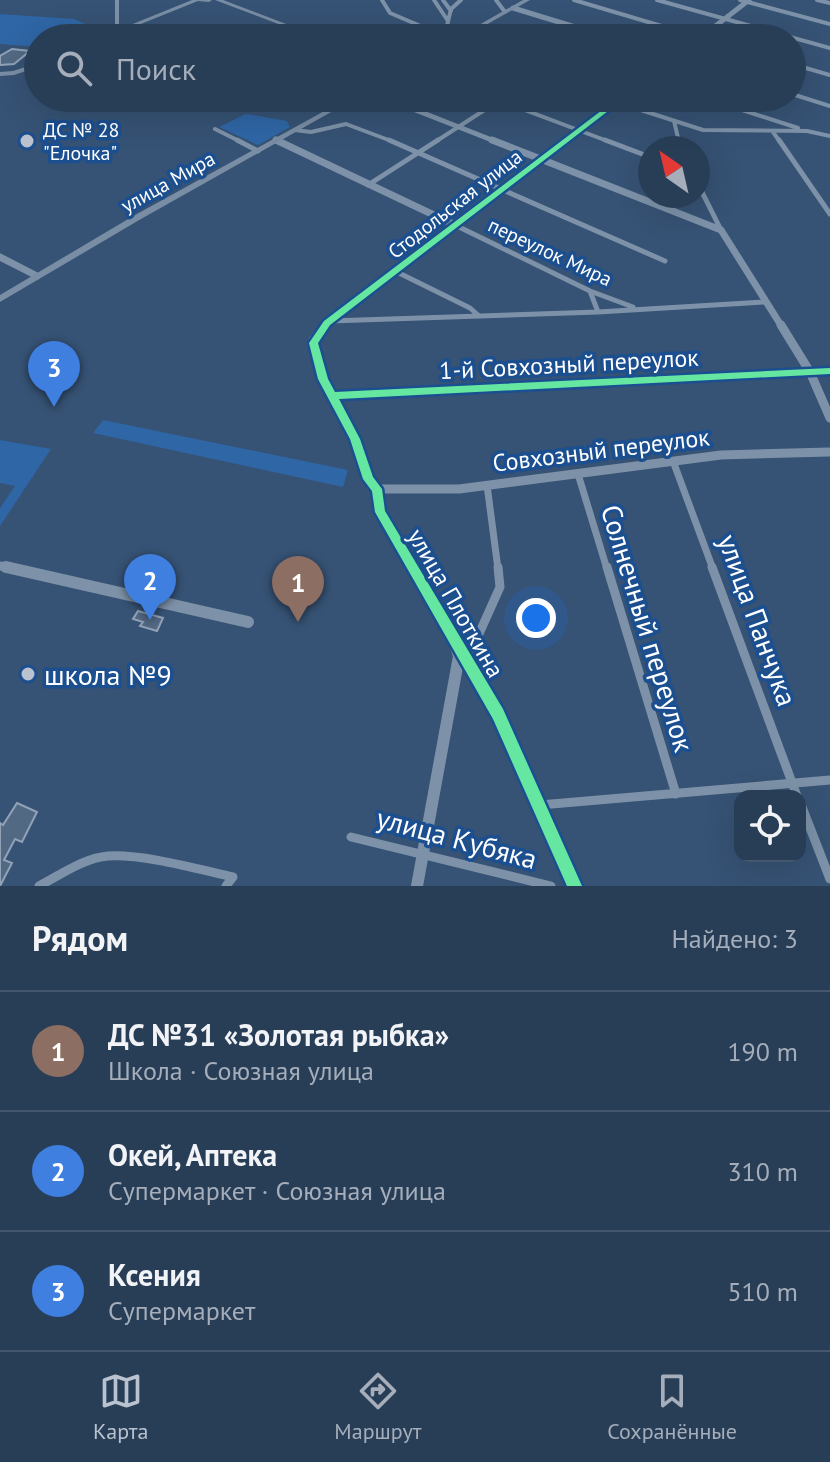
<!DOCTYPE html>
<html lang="ru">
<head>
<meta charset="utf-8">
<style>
  :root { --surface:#283e57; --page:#344961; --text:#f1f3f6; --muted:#a5aeba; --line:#44576d; --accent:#b9c2ce }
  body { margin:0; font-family:"PT Sans",sans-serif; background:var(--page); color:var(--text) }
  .controls { position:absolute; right:24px; bottom:24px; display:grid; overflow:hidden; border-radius:16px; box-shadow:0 8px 32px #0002 }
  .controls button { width:72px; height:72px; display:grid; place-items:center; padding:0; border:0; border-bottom:2px solid var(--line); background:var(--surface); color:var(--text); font:40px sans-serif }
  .compass { position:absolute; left:638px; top:136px; width:72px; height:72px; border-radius:50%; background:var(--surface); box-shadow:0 8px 32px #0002; rotate:326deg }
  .you { position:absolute; left:536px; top:618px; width:28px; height:28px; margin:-20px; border:6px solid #fff; border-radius:50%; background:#1a73e8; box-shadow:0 0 0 12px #1a73e833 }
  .badge { display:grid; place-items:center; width:52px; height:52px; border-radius:50%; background:var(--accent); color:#fff; font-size:26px; font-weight:700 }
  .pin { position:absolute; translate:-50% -66px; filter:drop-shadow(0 2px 4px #0008) }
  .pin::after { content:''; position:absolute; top:42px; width:28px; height:24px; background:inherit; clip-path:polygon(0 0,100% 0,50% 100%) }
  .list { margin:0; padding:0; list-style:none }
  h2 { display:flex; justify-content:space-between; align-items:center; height:104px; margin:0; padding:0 32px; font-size:34px }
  h2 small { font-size:26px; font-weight:400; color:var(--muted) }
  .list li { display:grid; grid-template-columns:52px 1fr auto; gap:24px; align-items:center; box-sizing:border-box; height:120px; padding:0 32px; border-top:2px solid var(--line) }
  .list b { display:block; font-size:30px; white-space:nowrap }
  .list p { margin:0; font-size:26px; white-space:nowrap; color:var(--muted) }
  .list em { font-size:26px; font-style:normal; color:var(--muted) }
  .icon { flex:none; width:44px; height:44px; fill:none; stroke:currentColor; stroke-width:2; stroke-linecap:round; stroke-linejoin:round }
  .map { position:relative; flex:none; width:830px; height:886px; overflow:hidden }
  .search { position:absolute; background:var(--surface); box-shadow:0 8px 32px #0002; left:24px; right:24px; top:24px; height:88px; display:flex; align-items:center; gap:20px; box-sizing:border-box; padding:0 28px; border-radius:44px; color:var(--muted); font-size:30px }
  .sheet { height:464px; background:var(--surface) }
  nav { display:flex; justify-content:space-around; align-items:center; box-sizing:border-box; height:112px; border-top:2px solid var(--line); background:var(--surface); font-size:22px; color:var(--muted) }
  nav a { display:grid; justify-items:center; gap:4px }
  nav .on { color:var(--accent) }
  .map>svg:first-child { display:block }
  .green { fill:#2f66a5 }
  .building { fill:#526984; stroke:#92a2b6; stroke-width:2 }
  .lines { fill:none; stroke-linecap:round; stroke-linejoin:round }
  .minor-far3 { stroke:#7d92a8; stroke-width:4 }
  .minor-far2 { stroke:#7d92a8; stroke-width:5 }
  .minor-far1 { stroke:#7d92a8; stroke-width:7 }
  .minor { stroke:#7d92a8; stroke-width:9 }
  .tertiary-far3 { stroke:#7d92a8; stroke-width:5 }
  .tertiary-far2 { stroke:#7d92a8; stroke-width:7 }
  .tertiary-far1 { stroke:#7d92a8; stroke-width:9 }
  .tertiary { stroke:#7d92a8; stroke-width:12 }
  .secondary { fill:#798da4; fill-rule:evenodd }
  .cycleway-casing { stroke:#1b4f8f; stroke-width:5 }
  .cycleway { fill:#66e7a1; fill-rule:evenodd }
  .poi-dot { fill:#b9c2ce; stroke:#1b4f8f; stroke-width:3 }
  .labels { text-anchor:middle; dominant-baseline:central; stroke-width:7; stroke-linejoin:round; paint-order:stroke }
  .far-poi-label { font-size:20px; fill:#fff; stroke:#1b4f8f; text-anchor:start }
  .far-street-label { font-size:20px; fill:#fff; stroke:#1b4f8f }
  .street-label { font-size:24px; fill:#fff; stroke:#1b4f8f }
  .near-street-label { font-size:28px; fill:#fff; stroke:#1b4f8f }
  .near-poi-label { font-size:28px; fill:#fff; stroke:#1b4f8f; text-anchor:start }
</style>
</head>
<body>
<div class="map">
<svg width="830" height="886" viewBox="0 0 830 886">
  <rect width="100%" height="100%" fill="#365274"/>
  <path class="green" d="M0 14 74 19 88 25 74 38H38V47L0 44Z
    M246 114 287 121 290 127 258 145 219 127Z
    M103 420 348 470 343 487 93 433Z
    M0 440 51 449 0 526V508L15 486 0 483Z"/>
  <path class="building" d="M12 49 30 51 14 64 0 65V56Z
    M138 611 163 618 157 631 140 626 143 622 133 619Z
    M17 803 37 812 22 842 15 839 4 860 12 863 0 886V823L3 825Z"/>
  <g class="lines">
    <path class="minor-far3" d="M117 0V31
      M382 0 390 13 444 36
      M434 0 448 21
      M443 0 451 11
      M496 0 505 12
      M574 0 702 38
      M657 0 830 48
      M740 0 830 24
      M817 0 830 3
      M481 26 519 38
      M444 34 473 26
      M444 38 451 9 461 0
      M792 64 830 75
      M792 94 830 106
      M493 98 610 142
      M705 98 798 128
      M616 102 703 130 807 131 830 136
      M674 121 679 142
      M215 129 241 142
      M295 130 311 132 346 124 394 142
      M773 132 780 142
      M435 142 500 100"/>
    <path class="minor-far2" d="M237 140 258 151
      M389 140 665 261
      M605 140 650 157
      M679 140 681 148
      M779 140 830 214
      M698 184 721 230
      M368 185 438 140
      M457 226 590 291 633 307
      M397 272 470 308 479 316
      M590 291 598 312
      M330 321 598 312 764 302"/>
    <path class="minor-far1" d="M332 396 830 371
      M673 461 713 569
      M578 474 607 569
      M487 485 498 569"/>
    <path class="minor" d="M607 567 676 794
      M712 567 797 796
      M460 651 519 757 575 886
      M462 660 474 645 500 587 498 567
      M800 802 830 879
      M540 805 830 780
      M351 837 551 886
      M39 886C60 875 84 858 108 856 144 854 197 869 233 877L226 886"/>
    <path class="tertiary-far3" d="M513 8 611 38
      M700 38 749 0
      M385 98 497 142
      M603 98 616 102
      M276 140 280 142
      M564 142 622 98"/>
    <path class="tertiary-far2" d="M276 140 457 226
      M492 140 721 230 782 327
      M0 257 37 276
      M324 327 567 140"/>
    <path class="tertiary-far1" d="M325 325 313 340 319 370 355 439 368 479 377 489 380 512 413 569
      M781 325 810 372 830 418
      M377 489H459L721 455 830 452
      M0 566 15 569"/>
    <path class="tertiary" d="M6 567 248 622
      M412 567 454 640 459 656 417 886"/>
    <path class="secondary" d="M192 0H212L209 2 198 1 106 38H98Z
      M215 0H223L323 38H315Z
      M523 0H530L463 38H456Z
      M38 63V67L14 75 0 76V72L13 71Z
      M348 98H356L141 219 0 302V295L135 215Z"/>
    <g class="cycleway-casing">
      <path id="cycleway" d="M618 98H625L330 325 318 343 328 379 335 392 830 368V374L339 399 360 439 373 477 382 489 385 511 503 709 582 886H567L493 719 375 512 372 491 363 479 350 439 318 379 309 343 324 321Z"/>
    </g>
    <use href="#cycleway" class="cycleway"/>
  </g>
  <g class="poi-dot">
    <circle cx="27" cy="141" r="8"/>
    <circle cx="28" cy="674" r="8"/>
  </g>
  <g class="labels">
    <g class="far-poi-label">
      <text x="43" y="130">ДС № 28<tspan x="43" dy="23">"Елочка"</tspan></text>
    </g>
    <g class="far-street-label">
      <text transform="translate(168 182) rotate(-29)">улица Мира</text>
      <text transform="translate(455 204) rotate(-38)">Стодольская улица</text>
      <text transform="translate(550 252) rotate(25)">переулок Мира</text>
    </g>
    <g class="street-label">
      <text transform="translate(569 364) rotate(-3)">1-й Совхозный переулок</text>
      <text transform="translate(601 450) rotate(-7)">Совхозный переулок</text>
      <text transform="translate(456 603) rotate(60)">улица Плоткина</text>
    </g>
    <g class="near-street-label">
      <text transform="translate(758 620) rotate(70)">улица Панчука</text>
      <text transform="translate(648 628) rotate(73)">Солнечный переулок</text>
      <text transform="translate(457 838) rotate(15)">улица Кубяка</text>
    </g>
    <g class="near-poi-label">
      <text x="44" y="674">школа №9</text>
    </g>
  </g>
</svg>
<div class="controls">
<button><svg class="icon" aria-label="locate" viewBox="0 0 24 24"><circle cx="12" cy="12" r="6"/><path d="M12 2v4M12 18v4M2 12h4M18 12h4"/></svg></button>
</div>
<svg class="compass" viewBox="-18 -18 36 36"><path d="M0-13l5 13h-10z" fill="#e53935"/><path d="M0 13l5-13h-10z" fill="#a5aeba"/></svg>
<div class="you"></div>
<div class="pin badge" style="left:298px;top:622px;background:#8d6e63">1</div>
<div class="pin badge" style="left:150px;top:620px;background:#3f7fe0">2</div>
<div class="pin badge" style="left:54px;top:407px;background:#3f7fe0">3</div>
<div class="search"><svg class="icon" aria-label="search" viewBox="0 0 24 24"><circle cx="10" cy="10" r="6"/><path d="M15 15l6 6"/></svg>Поиск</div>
</div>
<section class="sheet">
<h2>Рядом<small>Найдено: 3</small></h2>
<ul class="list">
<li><span class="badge" style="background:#8d6e63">1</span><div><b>ДС №31 «Золотая рыбка»</b><p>Школа · Союзная улица</p></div><em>190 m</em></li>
<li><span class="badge" style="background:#3f7fe0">2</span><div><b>Окей, Аптека</b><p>Супермаркет · Союзная улица</p></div><em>310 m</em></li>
<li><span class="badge" style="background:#3f7fe0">3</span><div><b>Ксения</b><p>Супермаркет</p></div><em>510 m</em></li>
</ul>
</section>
<nav>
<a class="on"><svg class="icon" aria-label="map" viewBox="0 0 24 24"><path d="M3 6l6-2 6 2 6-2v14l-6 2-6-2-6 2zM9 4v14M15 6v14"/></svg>Карта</a>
<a><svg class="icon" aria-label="directions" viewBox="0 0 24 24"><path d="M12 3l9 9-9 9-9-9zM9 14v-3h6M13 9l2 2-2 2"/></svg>Маршрут</a>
<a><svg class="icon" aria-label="saved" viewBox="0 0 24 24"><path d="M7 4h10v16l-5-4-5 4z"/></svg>Сохранённые</a>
</nav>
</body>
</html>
